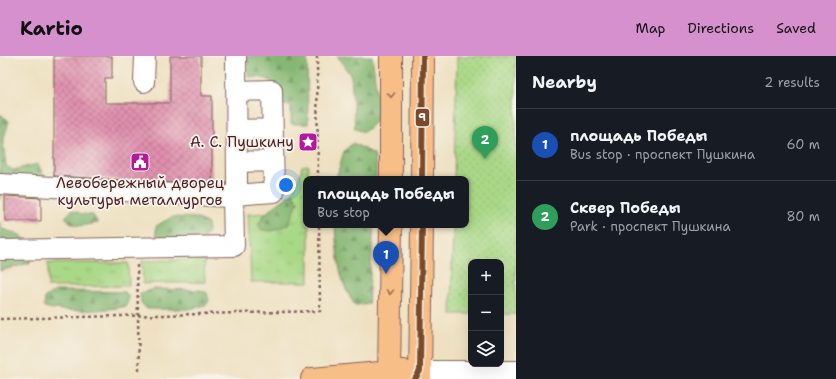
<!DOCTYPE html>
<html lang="en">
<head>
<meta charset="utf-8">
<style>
  :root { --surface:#171b24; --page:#20242c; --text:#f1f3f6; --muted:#9ea1a6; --line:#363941; --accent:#d690ce }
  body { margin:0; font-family:"Shantell Sans",sans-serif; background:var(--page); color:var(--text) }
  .controls { position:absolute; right:12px; bottom:12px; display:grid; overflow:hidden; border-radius:8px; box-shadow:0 4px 16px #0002 }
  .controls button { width:36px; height:36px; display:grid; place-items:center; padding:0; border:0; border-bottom:1px solid var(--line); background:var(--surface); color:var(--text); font:20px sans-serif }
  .you { position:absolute; left:286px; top:129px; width:14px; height:14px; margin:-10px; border:3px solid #fff; border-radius:50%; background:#1a73e8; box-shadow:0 0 0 6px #1a73e833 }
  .badge { display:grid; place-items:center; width:26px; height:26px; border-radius:50%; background:var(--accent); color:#fff; font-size:13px; font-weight:700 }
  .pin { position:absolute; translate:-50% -33px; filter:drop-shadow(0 1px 2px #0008) }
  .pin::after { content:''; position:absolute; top:21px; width:14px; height:12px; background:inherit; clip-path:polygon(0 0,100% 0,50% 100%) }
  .popup { position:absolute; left:303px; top:120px; width:166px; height:52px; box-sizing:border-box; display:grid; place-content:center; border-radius:8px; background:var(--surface); filter:drop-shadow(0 1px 3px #0005); font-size:13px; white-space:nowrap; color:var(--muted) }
  .popup b { font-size:15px; color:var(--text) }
  .popup::after { content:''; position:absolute; left:50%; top:100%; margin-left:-8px; border:8px solid transparent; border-top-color:var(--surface) }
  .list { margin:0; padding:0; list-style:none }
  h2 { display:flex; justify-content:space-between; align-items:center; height:52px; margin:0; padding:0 16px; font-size:17px }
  h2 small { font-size:13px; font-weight:400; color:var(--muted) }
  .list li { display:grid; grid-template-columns:26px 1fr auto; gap:12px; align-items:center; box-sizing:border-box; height:72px; padding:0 16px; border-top:1px solid var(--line) }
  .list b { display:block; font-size:15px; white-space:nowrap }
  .list p { margin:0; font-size:13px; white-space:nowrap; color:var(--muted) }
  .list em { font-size:13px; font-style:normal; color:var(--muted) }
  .icon { flex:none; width:22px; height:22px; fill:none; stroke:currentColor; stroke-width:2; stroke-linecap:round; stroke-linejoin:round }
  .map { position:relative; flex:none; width:516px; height:323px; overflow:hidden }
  header { display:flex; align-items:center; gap:24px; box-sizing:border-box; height:56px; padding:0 20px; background:var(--accent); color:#111 }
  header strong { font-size:19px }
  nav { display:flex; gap:22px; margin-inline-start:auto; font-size:14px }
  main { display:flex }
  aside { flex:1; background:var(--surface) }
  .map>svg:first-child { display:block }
  .grass { fill:url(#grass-tufts); stroke:#7a7c58 }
  .forest { fill:url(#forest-firs); stroke:#686c4f }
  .park { fill:url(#park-dots); stroke:#7a7c58 }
  .building { fill:url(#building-cross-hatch) }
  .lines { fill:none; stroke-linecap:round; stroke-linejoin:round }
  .minor-casing { stroke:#83635f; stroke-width:22 }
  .major-casing { stroke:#83635f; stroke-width:24 }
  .path { stroke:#83635f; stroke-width:2.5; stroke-dasharray:3 3; stroke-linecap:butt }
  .minor { stroke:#fff; stroke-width:20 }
  .major { stroke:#f7be87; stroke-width:22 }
  .bus-1-casing { stroke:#f7f3e8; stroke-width:9 }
  .bus-1 { stroke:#7a4b2a; stroke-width:6 }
  .oneway { stroke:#a06e59 }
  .labels { text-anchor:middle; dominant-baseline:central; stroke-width:3.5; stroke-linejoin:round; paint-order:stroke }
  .poi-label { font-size:15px; fill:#4a1f2b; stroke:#f7f3e8; text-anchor:end }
  .line-badge { stroke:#f7f3e8; stroke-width:1.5 }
  .badge-label { font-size:11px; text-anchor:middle; font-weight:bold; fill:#fff }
</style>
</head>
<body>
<header>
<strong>Kartio</strong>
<nav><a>Map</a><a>Directions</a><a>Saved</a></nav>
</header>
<main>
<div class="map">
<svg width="516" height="323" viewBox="0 0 516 323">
  <defs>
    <pattern id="grass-tufts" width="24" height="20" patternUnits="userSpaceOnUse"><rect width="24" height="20" fill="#a9d886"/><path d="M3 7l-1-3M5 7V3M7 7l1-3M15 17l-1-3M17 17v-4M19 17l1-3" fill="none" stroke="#93b974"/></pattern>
    <pattern id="forest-firs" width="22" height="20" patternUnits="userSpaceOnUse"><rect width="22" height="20" fill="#86b873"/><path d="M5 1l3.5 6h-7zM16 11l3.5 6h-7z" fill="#70955f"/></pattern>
    <pattern id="park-dots" width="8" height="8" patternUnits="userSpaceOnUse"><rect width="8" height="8" fill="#a9d886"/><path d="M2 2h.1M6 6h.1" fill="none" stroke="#93b974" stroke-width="1.8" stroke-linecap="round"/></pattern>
    <pattern id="building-cross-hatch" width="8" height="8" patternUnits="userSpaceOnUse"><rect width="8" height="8" fill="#e090ad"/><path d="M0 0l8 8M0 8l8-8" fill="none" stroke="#b8758d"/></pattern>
  </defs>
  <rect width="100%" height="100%" fill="#f7f3e8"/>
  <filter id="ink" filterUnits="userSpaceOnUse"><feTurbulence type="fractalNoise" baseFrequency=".025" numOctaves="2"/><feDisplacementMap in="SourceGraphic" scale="8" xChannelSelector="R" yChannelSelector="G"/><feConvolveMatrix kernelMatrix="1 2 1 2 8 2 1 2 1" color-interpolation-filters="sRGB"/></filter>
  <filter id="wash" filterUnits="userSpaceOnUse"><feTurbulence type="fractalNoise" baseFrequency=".012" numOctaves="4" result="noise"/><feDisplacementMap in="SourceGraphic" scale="16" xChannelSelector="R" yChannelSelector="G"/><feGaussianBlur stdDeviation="0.9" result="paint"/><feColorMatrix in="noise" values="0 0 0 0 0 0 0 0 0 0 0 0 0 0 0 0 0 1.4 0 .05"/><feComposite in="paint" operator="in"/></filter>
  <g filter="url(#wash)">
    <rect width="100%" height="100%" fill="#eee0c0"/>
    <path class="grass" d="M308 109V123H306V169H309V226H251L248 158 266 157 258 168 298 146 292 137 299 122 302 110Z
      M204 203 205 226 143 228 142 205Z
      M48 207H128L129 230 48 231Z"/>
    <path class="forest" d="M247 0H307L308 68H291V49H279C273 25 274 21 248 21Z
      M337 0H372L379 53 374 67 364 76 355 73 351 20Z
      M0 58 9 65 3 86 6 110 13 114 38 108 44 120 42 133 2 135 0 144Z
      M353 87 374 98 376 108V123H336L344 95Z
      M292 137 298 146 288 169 272 175 261 174 258 168 266 157Z
      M72 154 82 158 93 159 98 167C82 169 76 174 65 161Z
      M172 161 197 162 208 168V175L203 183 169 184 156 181V170Z
      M0 166 2 173C7 175 15 176 20 179 29 184 31 198 30 207L0 215Z
      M335 169H374L368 248 355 249C338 226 337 196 335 169Z
      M153 233 200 234 207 237 209 245 206 249 189 253H147L141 247 140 237Z
      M56 235 125 236 129 242 126 250C105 255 65 257 44 251L45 241Z"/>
    <path class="park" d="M457 0H516V258H501V206H471V258H451L453 169H466V123H454Z"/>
    <g id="blocks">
      <path class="building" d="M54 0H112V22H105V47H170V0H201V40H212V127H179L54 120Z
        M5 140 41 142V165H5Z"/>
    </g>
  </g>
  <g filter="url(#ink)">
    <use href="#blocks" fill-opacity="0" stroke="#83635f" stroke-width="1"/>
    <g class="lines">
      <g class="minor-casing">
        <path id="minor" d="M144 26 145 0
          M237 74 272 73
          M237 106 273 105
          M0 128 229 141 236 135 237 130 236 0
          M0 194 234 190 233 139 274 136 272 34 237 35
          M420 315H516"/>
      </g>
      <g class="major-casing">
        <path id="major" d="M391 0V123
          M422 123 423 0
          M312 323 403 315
          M389 323 391 169
          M420 323 422 169"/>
      </g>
      <path class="path" d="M317 0 318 123
        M137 209 139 314
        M0 263 320 255 319 169"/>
      <use href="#minor" class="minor"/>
      <use href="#major" class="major"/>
      <g class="bus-1-casing">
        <path id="bus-1" d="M422 123 423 0
          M415 323 420 315 422 169"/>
      </g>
      <use href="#bus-1" class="bus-1"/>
    </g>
    <defs><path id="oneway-chevron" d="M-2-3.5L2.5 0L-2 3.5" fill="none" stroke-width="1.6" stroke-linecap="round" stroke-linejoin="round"/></defs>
    <g class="oneway">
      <use href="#oneway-chevron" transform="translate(391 39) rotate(90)"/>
      <use href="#oneway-chevron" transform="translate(390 236) rotate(91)"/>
    </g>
  </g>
  <defs>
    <g id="sight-square" transform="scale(1)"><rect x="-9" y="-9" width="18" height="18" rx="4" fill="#b5179e" stroke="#f7f3e8"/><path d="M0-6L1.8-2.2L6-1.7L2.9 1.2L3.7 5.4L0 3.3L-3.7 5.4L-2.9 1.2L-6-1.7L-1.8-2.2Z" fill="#fff"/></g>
    <g id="civic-square" transform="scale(1)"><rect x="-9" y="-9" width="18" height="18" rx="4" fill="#b5179e" stroke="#f7f3e8"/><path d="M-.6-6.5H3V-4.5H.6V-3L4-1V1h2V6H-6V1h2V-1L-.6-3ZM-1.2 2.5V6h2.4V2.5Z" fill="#fff"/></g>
  </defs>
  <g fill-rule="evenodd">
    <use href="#sight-square" x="308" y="86"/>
    <use href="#civic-square" x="140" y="106"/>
  </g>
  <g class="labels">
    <g class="poi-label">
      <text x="294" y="86">А. С. Пушкину</text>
      <text x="140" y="127" text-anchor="middle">Левобережный дворец<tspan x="140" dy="17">культуры металлургов</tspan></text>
    </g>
  </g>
  <rect class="line-badge" x="415" y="52" width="15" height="19" rx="4" fill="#7a4b2a"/>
  <g class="badge-label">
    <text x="422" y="65">9</text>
  </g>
</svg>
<div class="controls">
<button>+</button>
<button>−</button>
<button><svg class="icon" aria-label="layers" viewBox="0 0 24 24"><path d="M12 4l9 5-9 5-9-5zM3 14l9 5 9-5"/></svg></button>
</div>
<div class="you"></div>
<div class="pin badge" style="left:386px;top:218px;background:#1a4fb4">1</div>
<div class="popup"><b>площадь Победы</b>Bus stop</div>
<div class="pin badge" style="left:485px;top:103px;background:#2e9e5b">2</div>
</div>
<aside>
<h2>Nearby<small>2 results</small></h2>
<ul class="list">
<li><span class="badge" style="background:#1a4fb4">1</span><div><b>площадь Победы</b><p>Bus stop · проспект Пушкина</p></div><em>60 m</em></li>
<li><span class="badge" style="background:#2e9e5b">2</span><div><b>Сквер Победы</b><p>Park · проспект Пушкина</p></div><em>80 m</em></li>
</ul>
</aside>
</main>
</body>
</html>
